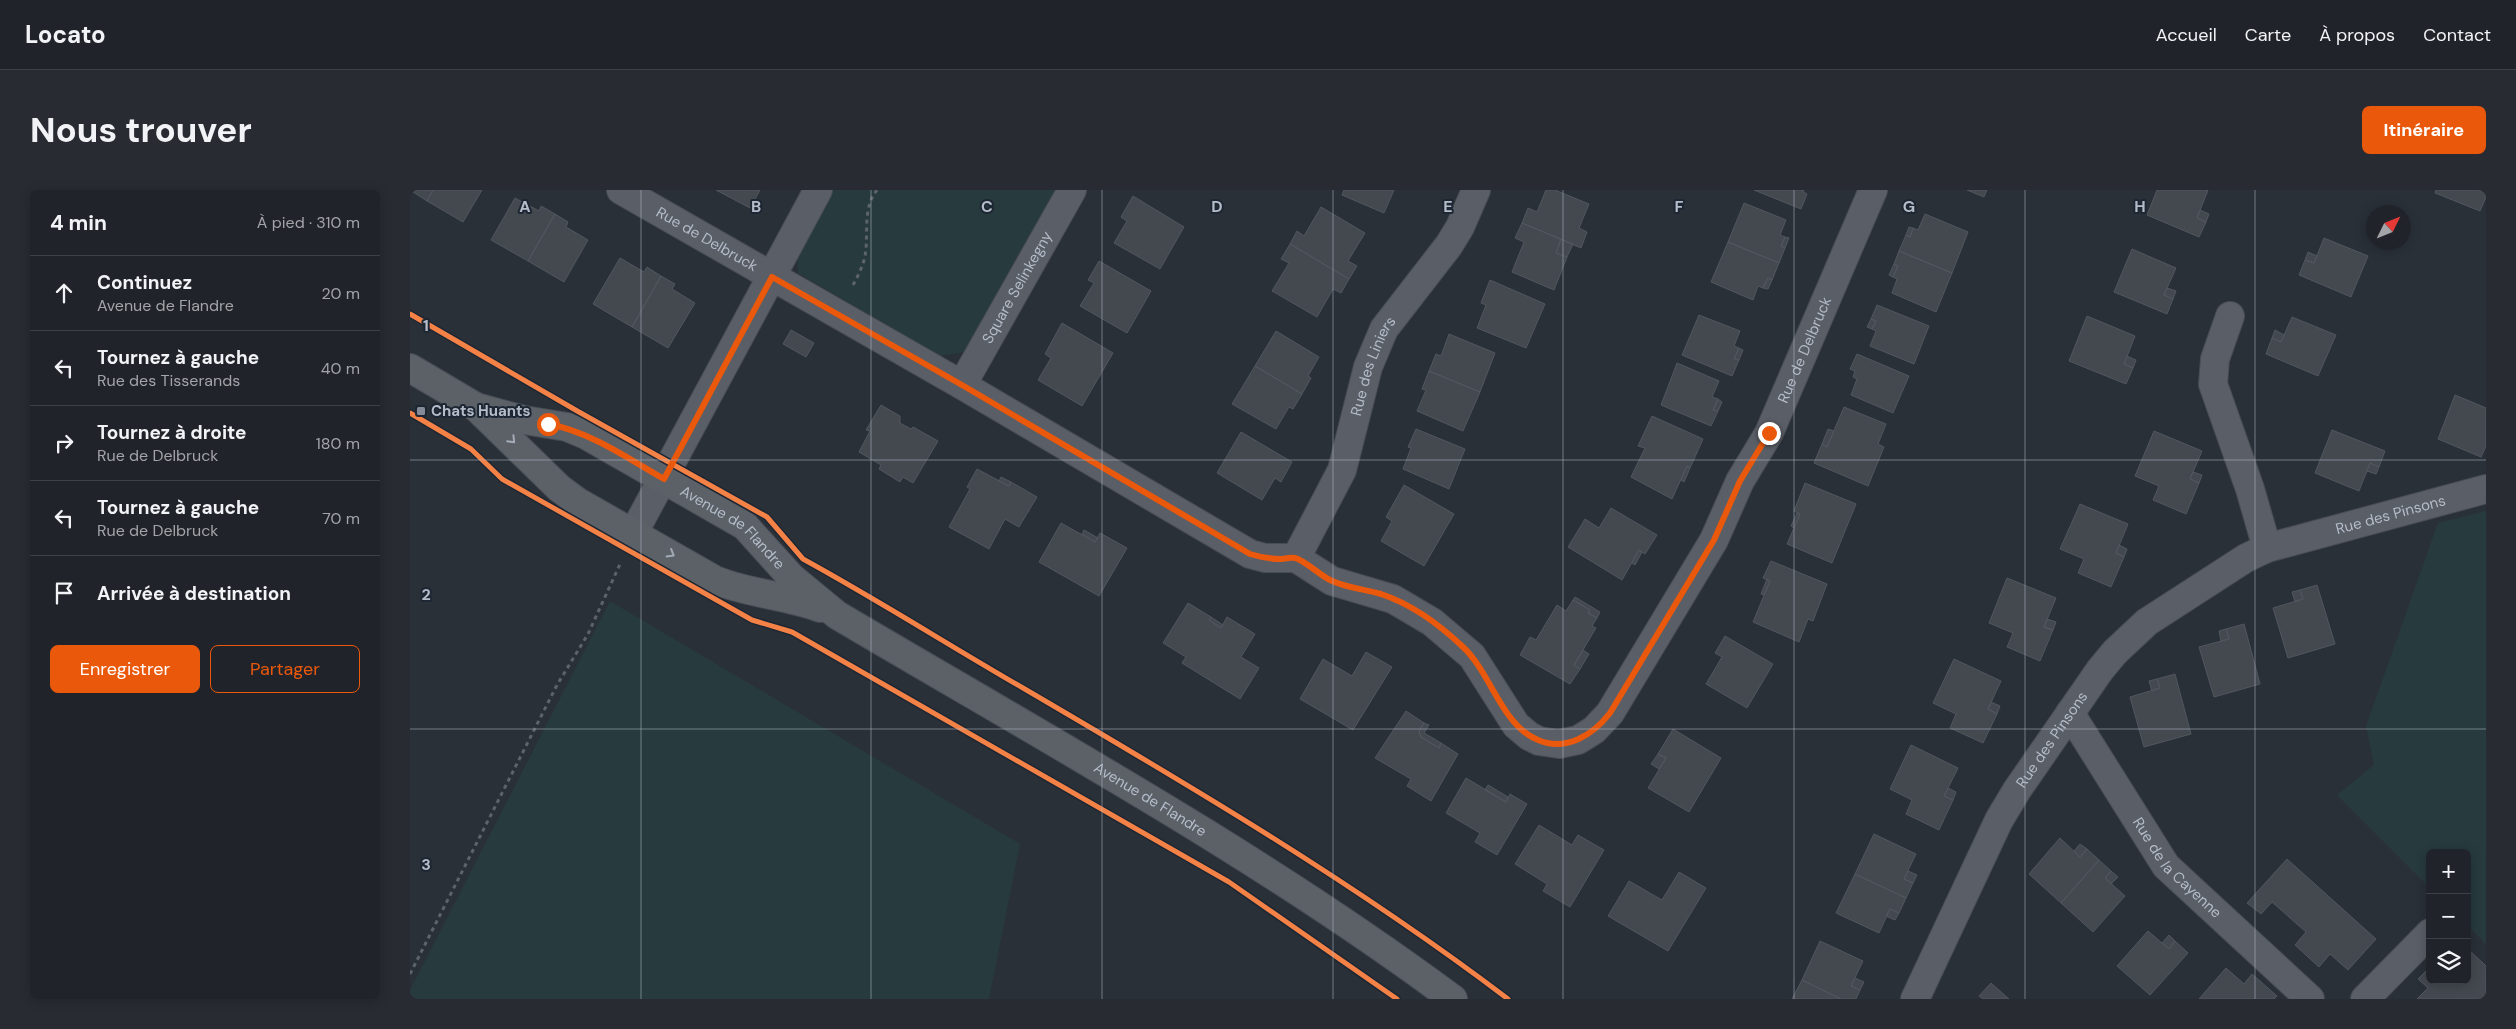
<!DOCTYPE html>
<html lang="fr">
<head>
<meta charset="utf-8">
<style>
  :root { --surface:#20242a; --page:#282c32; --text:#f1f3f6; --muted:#a2a4a8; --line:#3d4147; --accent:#ea580c }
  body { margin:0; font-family:"DM Sans",sans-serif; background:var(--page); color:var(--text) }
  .controls { position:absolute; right:15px; bottom:15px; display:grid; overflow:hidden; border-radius:8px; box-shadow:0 2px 12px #0003 }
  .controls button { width:45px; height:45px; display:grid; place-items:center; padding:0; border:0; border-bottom:1px solid var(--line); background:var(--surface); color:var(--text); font:25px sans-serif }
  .compass { position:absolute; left:1956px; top:15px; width:45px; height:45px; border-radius:50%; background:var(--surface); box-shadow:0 2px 12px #0003; rotate:47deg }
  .stop { position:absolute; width:15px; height:15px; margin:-11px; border:4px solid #ea580c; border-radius:50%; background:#fff }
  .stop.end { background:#ea580c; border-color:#fff; box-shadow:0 1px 5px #0008 }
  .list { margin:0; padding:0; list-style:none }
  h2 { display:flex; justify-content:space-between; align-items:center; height:65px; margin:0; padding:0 20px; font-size:21px }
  h2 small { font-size:16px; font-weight:400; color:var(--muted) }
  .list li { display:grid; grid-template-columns:32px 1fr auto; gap:15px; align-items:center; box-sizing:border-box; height:75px; padding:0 20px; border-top:1px solid var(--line) }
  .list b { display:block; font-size:19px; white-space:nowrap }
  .list p { margin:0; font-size:16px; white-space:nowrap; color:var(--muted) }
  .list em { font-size:16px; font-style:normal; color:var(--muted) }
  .actions { display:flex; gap:10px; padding:15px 20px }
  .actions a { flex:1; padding:11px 0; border:1px solid var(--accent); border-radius:8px; text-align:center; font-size:18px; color:var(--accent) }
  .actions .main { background:var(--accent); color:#fff }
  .icon { flex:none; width:28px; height:28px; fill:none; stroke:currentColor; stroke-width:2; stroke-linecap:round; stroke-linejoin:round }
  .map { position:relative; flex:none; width:2076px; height:809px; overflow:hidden; border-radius:8px }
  header { display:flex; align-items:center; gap:30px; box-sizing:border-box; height:70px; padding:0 25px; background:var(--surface); border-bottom:1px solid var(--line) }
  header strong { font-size:24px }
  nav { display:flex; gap:28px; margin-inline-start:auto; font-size:18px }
  .intro { display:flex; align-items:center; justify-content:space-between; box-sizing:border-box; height:120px; padding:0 30px }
  h1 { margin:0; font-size:35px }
  .button { padding:12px 22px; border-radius:8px; background:var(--accent); color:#fff; font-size:18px; font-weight:700 }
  main { display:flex; gap:30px; padding:0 30px }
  aside { flex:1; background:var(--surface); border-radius:8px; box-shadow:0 2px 12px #0003 }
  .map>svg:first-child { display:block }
  .green { fill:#273a3e }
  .building { fill:#444950; stroke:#52575f }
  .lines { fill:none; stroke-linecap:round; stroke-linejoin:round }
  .minor-casing { stroke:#484c53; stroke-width:30 }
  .primary-casing { stroke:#484c55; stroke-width:30 }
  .path { stroke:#5d636a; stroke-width:3; stroke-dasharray:4 4; stroke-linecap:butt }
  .minor { stroke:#5a5e66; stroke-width:28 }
  .primary { stroke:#5c6168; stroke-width:28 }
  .cycleway-casing { stroke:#1d2633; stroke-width:8 }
  .cycleway { stroke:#f48246; stroke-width:5 }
  .oneway { stroke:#a2aab6 }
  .route { stroke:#ea580c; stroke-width:6 }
  .grid { fill:none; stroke:#b4bcc9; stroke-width:1; stroke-opacity:0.55 }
  .poi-dot { fill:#848b96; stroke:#1d2633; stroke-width:2 }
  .labels { text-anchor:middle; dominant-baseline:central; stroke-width:4; stroke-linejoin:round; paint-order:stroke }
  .street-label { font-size:15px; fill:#b4bcc9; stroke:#1d2633 }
  .poi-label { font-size:15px; font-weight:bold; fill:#b4bcc9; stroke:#1d2633; text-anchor:start }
  .grid-label { font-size:16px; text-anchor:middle; font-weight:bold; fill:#b4bcc9; stroke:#1d2633; stroke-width:4; stroke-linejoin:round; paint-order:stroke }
</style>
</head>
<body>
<header>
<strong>Locato</strong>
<nav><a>Accueil</a><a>Carte</a><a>À propos</a><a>Contact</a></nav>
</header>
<div class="intro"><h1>Nous trouver</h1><a class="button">Itinéraire</a></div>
<main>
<aside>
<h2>4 min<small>À pied · 310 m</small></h2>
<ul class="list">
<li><svg class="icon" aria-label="ahead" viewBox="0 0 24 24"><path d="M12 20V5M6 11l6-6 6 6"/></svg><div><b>Continuez</b><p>Avenue de Flandre</p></div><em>20 m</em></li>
<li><svg class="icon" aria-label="left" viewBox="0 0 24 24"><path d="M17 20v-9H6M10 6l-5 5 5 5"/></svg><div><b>Tournez à gauche</b><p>Rue des Tisserands</p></div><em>40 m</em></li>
<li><svg class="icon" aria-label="right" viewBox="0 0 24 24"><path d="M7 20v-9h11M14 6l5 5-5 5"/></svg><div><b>Tournez à droite</b><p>Rue de Delbruck</p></div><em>180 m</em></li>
<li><svg class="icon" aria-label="left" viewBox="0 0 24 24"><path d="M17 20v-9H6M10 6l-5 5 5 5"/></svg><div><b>Tournez à gauche</b><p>Rue de Delbruck</p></div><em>70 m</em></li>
<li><svg class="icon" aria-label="arrive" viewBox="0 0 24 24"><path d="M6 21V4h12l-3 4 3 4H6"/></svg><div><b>Arrivée à destination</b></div></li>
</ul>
<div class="actions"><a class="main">Enregistrer</a><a>Partager</a></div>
</aside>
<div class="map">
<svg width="2076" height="809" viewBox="0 0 2076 809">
  <rect width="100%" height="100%" fill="#2a3038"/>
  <path class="green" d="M417 0H648L555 162 529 166 388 83 387 56Z
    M2076 321V754L2057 735V663H2020V698L1927 605 1964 575 1956 536 2028 333Z
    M200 411 610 654 579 809H0V800Z"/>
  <path class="building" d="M0 0H23L17 11Z
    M23 0H72L53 32 17 11Z
    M306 0H350L340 18Z
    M934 0H984L974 23 932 5Z
    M1136 0H1145L1179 14 1169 38 1177 42 1171 58 1112 33 1118 18 1127 22Z
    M1344 0H1394L1393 2 1397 4 1391 19Z
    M1557 0H1577L1574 7Z
    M1747 0H1798L1787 28 1796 32 1789 47 1737 25Z
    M2026 0H2076V7L2070 21 2025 3Z
    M723 6 774 37 750 79 704 53 717 31 711 27Z
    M105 8 129 21 131 16 145 24 118 71 81 50Z
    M1334 13 1376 30 1370 45 1375 47 1371 56 1375 58 1369 73 1318 52Z
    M911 17 955 43 938 71 947 76 939 89 880 54 887 41 894 46Z
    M1790 20 1799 24 1796 32 1787 28Z
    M145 24 158 32 156 37 178 50 154 92 118 71Z
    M1515 24 1558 42 1542 83 1489 61 1496 45 1500 47 1503 38 1508 40Z
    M1112 33 1151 49 1146 63 1157 67 1144 100 1102 82 1114 52 1105 48Z
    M1499 37 1503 38 1500 47 1496 45Z
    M1375 47 1379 48 1375 58 1371 56Z
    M1914 48 1958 66 1941 107 1889 85 1895 70 1904 73Z
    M1151 49 1163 54 1157 67 1146 63Z
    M1318 52 1369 73 1362 90 1358 88 1353 98 1348 96 1343 110 1301 92Z
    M880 54 939 89 931 103 923 99 907 127 862 101 879 73 871 69Z
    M1722 59 1766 78 1754 105 1763 109 1757 124 1704 102Z
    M1489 61 1542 83 1526 122 1482 103 1487 89 1483 87 1488 76 1484 74Z
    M1898 62 1907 66 1904 73 1895 70Z
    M210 68 234 82 237 77 251 86 222 137 183 114Z
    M689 71 741 101 717 143 670 116 684 93 678 90Z
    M1484 74 1488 76 1483 87 1479 85Z
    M251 86 265 94 262 99 285 113 258 158 222 137Z
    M1358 88 1362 90 1358 99 1353 98Z
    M1080 90 1135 114 1116 158 1067 138 1076 115 1071 113Z
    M1757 98 1766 101 1763 109 1754 105Z
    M1467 115 1519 136 1504 174 1460 156 1466 141 1462 139 1466 131 1461 129Z
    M1289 125 1330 141 1324 156 1329 158 1324 169 1329 170 1322 186 1272 165Z
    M1677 126 1725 146 1714 174 1723 178 1716 194 1659 171Z
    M1882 127 1926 145 1908 186 1856 164 1862 148 1871 152Z
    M1461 129 1466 131 1462 139 1457 137Z
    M652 133 703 163 672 216 628 190 641 168 635 164Z
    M381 140 404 153 396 167 373 154Z
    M1865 140 1874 145 1871 152 1862 148Z
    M866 141 909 167 898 186 901 188 892 204 845 176Z
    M1039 144 1085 163 1070 202 1019 181 1026 164 1031 166Z
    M1329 158 1333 160 1329 170 1324 169Z
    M1447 164 1499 186 1483 223 1441 205 1447 189 1443 187 1445 181 1440 179Z
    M1717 166 1726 170 1723 178 1714 174Z
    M1267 173 1309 191 1302 207 1308 209 1303 220 1308 221 1301 236 1251 215Z
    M845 176 892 204 883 219 879 217 866 239 822 214Z
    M1019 181 1070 202 1053 241 1007 221 1016 200 1012 199Z
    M2045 205 2076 218V256L2071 267 2028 249Z
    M1308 209 1312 212 1308 221 1303 220Z
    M471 215 490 226V233L501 239 503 237 528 251 503 293 493 287 490 292 469 279 471 275 449 262 460 241 456 240Z
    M1434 217 1476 234 1468 254 1474 257 1458 296 1404 273 1412 254 1417 257Z
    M1242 226 1293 249 1280 278 1277 276 1262 309 1221 287 1235 258 1228 256Z
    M1006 239 1055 259 1039 299 993 279 1001 258 998 257Z
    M1418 239 1424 241 1417 257 1412 254Z
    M1922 240 1975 261 1969 277 1960 273 1949 301 1905 283Z
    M1744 241 1792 261 1780 289 1789 293 1776 324 1743 310 1749 296 1725 286Z
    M831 242 882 272 871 292 865 288 852 310 807 283Z
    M1960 273 1969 277 1966 284 1957 281Z
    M1277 276 1280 278 1274 292 1271 290Z
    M567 279 599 296 601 292 627 307 609 337 595 329 579 359 539 337 560 299 557 297Z
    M1783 282 1792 285 1789 293 1780 289Z
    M591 287 601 292 599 296 589 291Z
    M1395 293 1446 314 1422 373 1377 354 1390 324 1384 321Z
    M994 295 1044 324 1014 376 971 351 982 331 976 327Z
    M1670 314 1718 334 1706 363 1714 367 1701 397 1668 383 1674 369 1650 359Z
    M1201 318 1247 345 1235 364 1229 360 1212 390 1158 357 1175 329 1189 338Z
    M1387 323 1390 324 1384 338 1381 336Z
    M651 333 685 352 690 343 717 358 689 406 629 372Z
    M674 340 688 348 685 352 672 344Z
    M1709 355 1717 359 1714 367 1706 363Z
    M1229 360 1232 362 1225 375 1222 373Z
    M1361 371 1417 394 1403 431 1398 429 1389 452 1343 432 1360 391 1353 388Z
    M1597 388 1646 408 1634 437 1643 440 1630 471 1597 457 1603 443 1579 433Z
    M1357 389 1360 391 1354 405 1351 404Z
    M1907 395 1925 454 1878 468 1863 418 1893 409 1890 400Z
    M1890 400 1893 409 1885 412 1882 402Z
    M1165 407 1190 422 1187 428 1178 423 1180 420 1163 410Z
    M1163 410 1180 420 1178 423 1187 428 1182 436 1186 438 1164 475 1170 479 1160 494 1110 465 1120 447 1126 450 1147 415 1156 421Z
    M778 413 801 427 799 430 811 438 817 427 845 444 831 467 849 478 830 509 772 473 776 467 753 453Z
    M801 427 813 435 811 438 799 430Z
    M1637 429 1646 432 1643 440 1634 437Z
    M1834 434 1850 494 1804 507 1789 457 1819 449 1816 439Z
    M1816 439 1819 449 1811 451 1809 441Z
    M1315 446 1363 474 1337 518 1296 494 1312 467 1305 463Z
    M1173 460 1179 464 1170 479 1164 475Z
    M956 462 982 477 943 540 890 509 913 469 942 486Z
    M1544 469 1591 491 1578 519 1587 524 1573 553 1540 538 1546 524 1523 513Z
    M1765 484 1781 544 1734 557 1720 507 1750 498 1747 489Z
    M1747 489 1750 498 1742 501 1739 491Z
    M1581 512 1590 516 1587 524 1578 519Z
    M996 521 1014 533 1009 541 1011 547 1029 558 1031 553 1048 564 1021 611 997 596 1001 589 965 568Z
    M1014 533 1019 535 1014 543 1031 553 1029 558 1011 547 1009 541Z
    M1263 539 1311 568 1279 622 1238 598 1256 568 1248 564Z
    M1501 555 1548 578 1534 606 1543 610 1529 640 1496 624 1502 610 1480 599Z
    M1248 564 1256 568 1249 579 1241 574Z
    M1056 588 1096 612 1100 604 1117 614 1087 665 1065 652 1070 643 1036 623Z
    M1078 595 1098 607 1096 612 1075 600Z
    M1538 598 1546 602 1543 610 1534 606Z
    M1129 635 1162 655 1168 645 1194 660 1160 717 1133 701 1137 694 1105 674Z
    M1464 644 1506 664 1494 689 1503 693 1496 708 1445 684Z
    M1650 648 1670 667 1677 659 1689 670 1651 713 1619 684Z
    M1670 654 1677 659 1670 667 1664 661Z
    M1877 669 1966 749 1938 780 1920 764 1909 777 1885 755 1896 742 1862 712 1851 724 1837 713Z
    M1689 670 1701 681 1695 688 1715 706 1683 742 1651 713Z
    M1498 681 1507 685 1503 693 1494 689Z
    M1701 681 1708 687 1701 694 1695 688Z
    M1269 682 1296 698 1258 761 1198 726 1219 691 1252 710Z
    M1445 684 1496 708 1489 723 1480 719 1469 743 1426 723Z
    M1480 719 1489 723 1485 730 1476 726Z
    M1738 741 1759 759 1765 751 1778 763 1740 805 1707 776Z
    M1759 745 1765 751 1759 759 1752 753Z
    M1410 751 1453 771 1441 796 1450 800 1446 809H1431L1392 790Z
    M2057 758 2076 776V806L2073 809H2007L2018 798 2008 789 2020 777V790H2057Z
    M1816 778 1834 794 1842 784 1867 806 1864 809H1789Z
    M1445 788 1454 792 1450 800 1441 796Z
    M1392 790 1431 809H1382Z
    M1581 793 1599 809H1573L1569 806Z"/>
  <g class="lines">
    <g class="minor-casing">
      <g id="minor">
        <path id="s1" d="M211 0 552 195 840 364 855 368H886L922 391 983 409 1022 432 1062 466 1106 535 1119 546 1129 551 1149 554 1168 550 1184 540 1200 523 1304 350 1330 291 1359 243 1463 0"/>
        <path d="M1820 126 1805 169 1803 194 1840 299 1857 358"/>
        <path id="s2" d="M552 195 662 0"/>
        <path d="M224 342 408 0"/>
        <path id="s3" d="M886 368 932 280 958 177 974 139 1039 55 1050 37 1066 0"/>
        <path id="s4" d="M1660 523 1756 676 1900 809"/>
        <path id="s5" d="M1505 809 1589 630 1607 600 1690 480 1705 462 1737 432 1836 368 1857 358 2076 299"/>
        <path d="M1955 809 2020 743"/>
      </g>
    </g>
    <g class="primary-casing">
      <g id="primary">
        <path d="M0 178 66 217 149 298 168 312 305 390C339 404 376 405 410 418"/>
        <path id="s6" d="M66 217 114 230 157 237 176 245 335 336 381 387 427 425C635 548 849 665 1043 809"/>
      </g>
    </g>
    <path class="path" d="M443 95C448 86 453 76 455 66 459 44 452 18 467 0
      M0 784 147 495 178 444 211 372"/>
    <use href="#minor" class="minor"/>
    <use href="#primary" class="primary"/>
    <g class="cycleway-casing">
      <path id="cycleway" d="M0 124 169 222 357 327 393 369C468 410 540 456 613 498 779 595 945 693 1098 809
        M0 223 61 259 92 289 342 430 382 442 819 692 987 809"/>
    </g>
    <use href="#cycleway" class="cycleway"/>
  </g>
  <defs><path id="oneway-chevron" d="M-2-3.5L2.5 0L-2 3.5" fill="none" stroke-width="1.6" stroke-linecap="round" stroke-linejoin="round" transform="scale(1.25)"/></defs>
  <g class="oneway">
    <use href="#oneway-chevron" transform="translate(102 250) rotate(46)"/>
    <use href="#oneway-chevron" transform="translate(261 364) rotate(31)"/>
  </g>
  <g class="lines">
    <path class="route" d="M138 234C181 242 217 268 254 289L362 87 552 195 840 364C850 367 859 369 870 369 874 369 880 367 885 368 894 370 910 385 920 390 936 398 954 399 971 404 1001 414 1031 436 1053 457 1081 483 1092 536 1128 550 1156 562 1183 545 1200 523L1304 350 1330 291 1359 243"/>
  </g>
  <path class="grid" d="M231 0V809M461 0V809M692 0V809M923 0V809M1153 0V809M1384 0V809M1615 0V809M1845 0V809M0 270H2076M0 539H2076"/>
  <rect class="poi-dot" x="6" y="216" width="10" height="10" rx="2.5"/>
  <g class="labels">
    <g class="street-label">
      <text stroke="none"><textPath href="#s1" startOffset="99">Rue de Delbruck</textPath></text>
      <text stroke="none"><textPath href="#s2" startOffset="112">Square Selinkegny</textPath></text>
      <text stroke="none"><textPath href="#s1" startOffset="1582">Rue de Delbruck</textPath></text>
      <text stroke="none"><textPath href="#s3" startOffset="208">Rue des Liniers</textPath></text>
      <text stroke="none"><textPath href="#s5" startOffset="715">Rue des Pinsons</textPath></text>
      <text stroke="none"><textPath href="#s6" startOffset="288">Avenue de Flandre</textPath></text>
      <text stroke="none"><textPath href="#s5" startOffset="294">Rue des Pinsons</textPath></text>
      <text stroke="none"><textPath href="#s6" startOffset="789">Avenue de Flandre</textPath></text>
      <text stroke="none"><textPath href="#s4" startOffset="189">Rue de la Cayenne</textPath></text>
    </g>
    <g class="poi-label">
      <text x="21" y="221">Chats Huants</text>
    </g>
  </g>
  <g class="grid-label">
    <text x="115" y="22">A</text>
    <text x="346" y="22">B</text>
    <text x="577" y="22">C</text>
    <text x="807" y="22">D</text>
    <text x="1038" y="22">E</text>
    <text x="1269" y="22">F</text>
    <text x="1499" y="22">G</text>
    <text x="1730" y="22">H</text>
    <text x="16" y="141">1</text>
    <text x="16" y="410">2</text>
    <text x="16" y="680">3</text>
  </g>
</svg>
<div class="controls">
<button>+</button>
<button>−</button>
<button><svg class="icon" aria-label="layers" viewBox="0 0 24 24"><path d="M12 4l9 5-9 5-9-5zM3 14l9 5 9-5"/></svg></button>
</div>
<svg class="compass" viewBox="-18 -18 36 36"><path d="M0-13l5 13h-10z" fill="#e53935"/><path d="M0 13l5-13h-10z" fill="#a2a4a8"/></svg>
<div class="stop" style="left:138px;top:234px"></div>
<div class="stop end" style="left:1359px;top:243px"></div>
</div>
</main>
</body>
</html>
